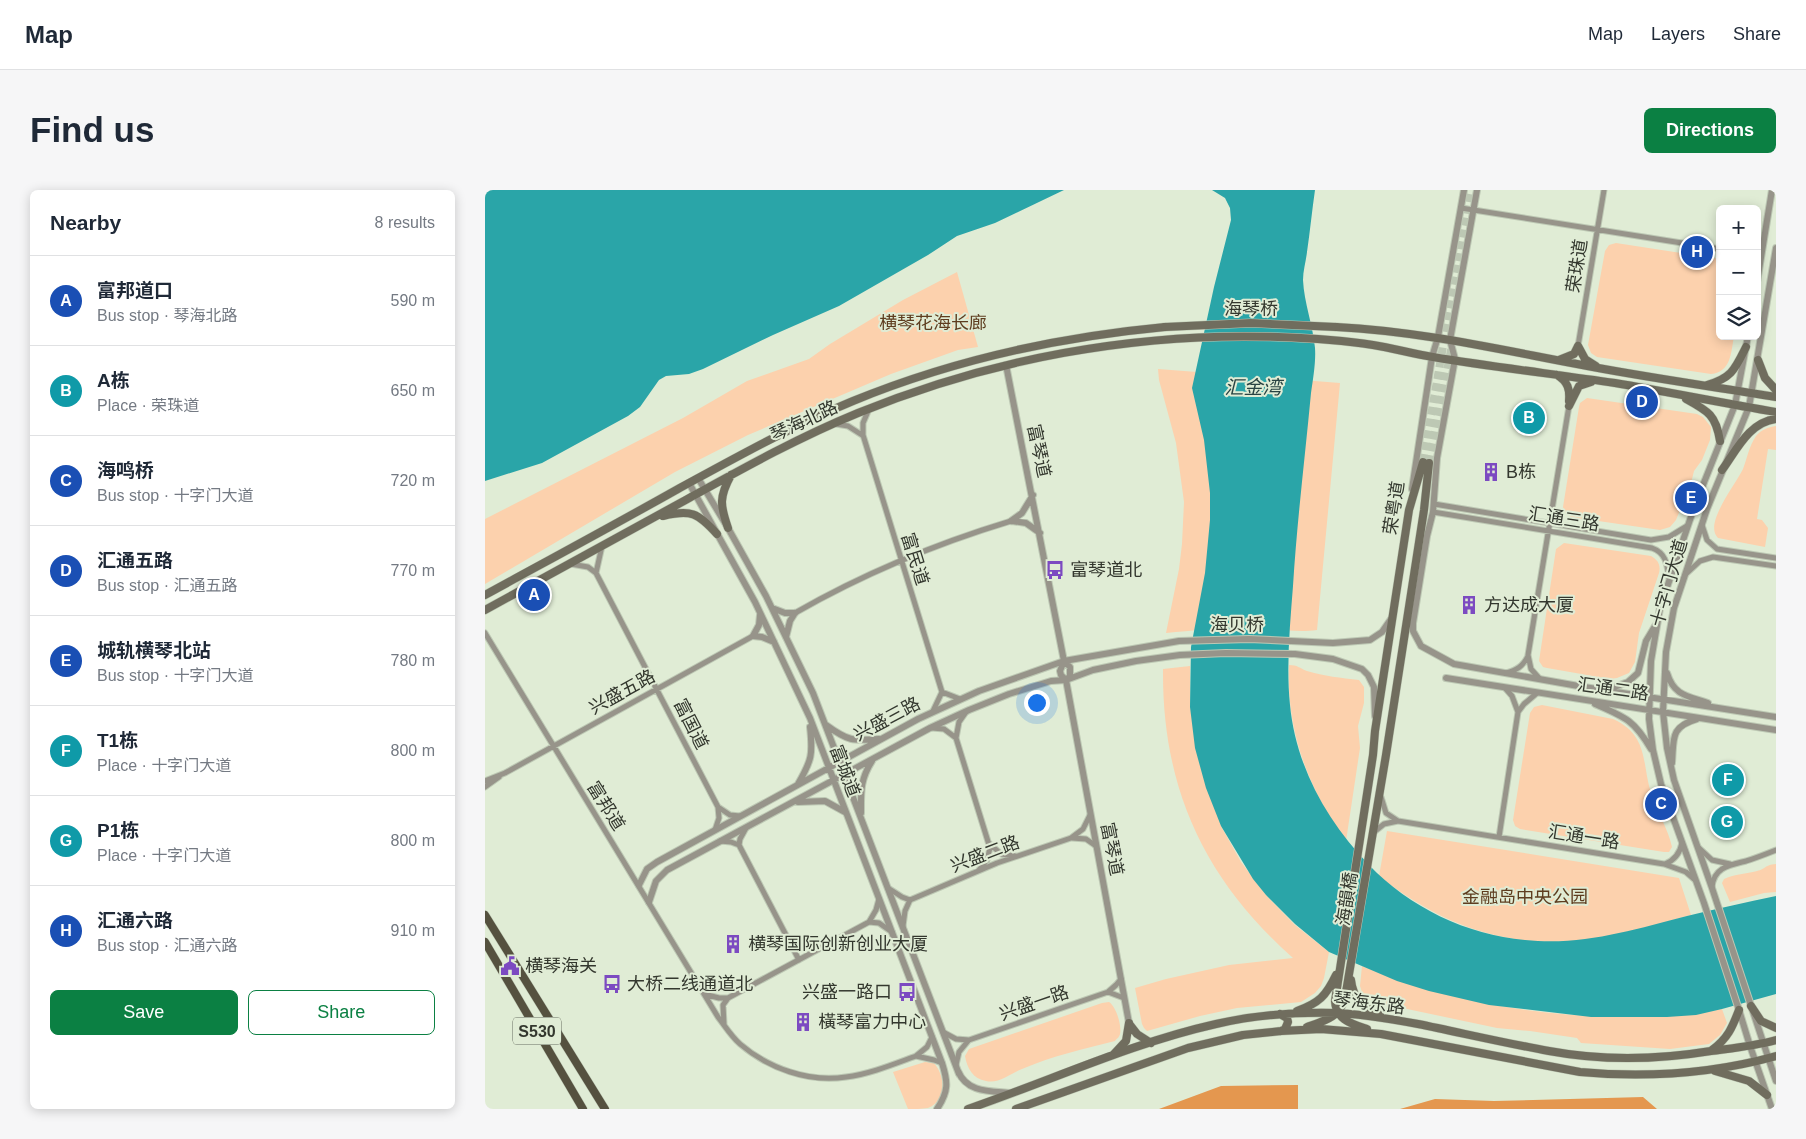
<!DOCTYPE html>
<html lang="en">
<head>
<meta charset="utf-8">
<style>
  :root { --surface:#fff; --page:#f6f6f7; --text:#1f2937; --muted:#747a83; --line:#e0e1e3; --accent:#0b8043 }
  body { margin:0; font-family:Helvetica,"Noto Sans SC",sans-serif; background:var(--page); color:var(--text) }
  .controls { position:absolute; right:15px; top:15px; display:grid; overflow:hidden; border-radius:8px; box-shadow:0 2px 12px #0003 }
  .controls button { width:45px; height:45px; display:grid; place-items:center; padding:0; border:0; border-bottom:1px solid var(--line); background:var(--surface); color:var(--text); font:25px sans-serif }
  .you { position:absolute; left:551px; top:512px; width:18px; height:18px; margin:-12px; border:4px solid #fff; border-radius:50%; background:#1a73e8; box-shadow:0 0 0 8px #1a73e833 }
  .badge { display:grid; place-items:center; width:32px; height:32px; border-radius:50%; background:var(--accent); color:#fff; font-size:16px; font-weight:700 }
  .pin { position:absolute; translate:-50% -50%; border:2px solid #fff; box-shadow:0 1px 5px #0006 }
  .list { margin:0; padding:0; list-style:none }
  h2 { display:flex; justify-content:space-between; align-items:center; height:65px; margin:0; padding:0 20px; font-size:21px }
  h2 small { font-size:16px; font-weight:400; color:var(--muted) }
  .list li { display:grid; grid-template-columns:32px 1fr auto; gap:15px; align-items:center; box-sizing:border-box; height:90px; padding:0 20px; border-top:1px solid var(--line) }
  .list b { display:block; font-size:19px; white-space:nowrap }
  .list p { margin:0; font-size:16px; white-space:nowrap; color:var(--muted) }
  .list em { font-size:16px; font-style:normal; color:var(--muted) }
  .actions { display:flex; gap:10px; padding:15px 20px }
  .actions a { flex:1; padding:11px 0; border:1px solid var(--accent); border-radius:8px; text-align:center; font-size:18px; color:var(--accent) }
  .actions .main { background:var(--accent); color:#fff }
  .icon { flex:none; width:28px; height:28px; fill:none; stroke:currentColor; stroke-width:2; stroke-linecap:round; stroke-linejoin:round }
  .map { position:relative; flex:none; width:1291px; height:919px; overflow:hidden; border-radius:8px }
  header { display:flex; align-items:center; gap:30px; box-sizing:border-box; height:70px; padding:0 25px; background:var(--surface); border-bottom:1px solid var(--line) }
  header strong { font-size:24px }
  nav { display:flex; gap:28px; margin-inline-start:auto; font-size:18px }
  .intro { display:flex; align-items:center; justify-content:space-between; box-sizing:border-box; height:120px; padding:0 30px }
  h1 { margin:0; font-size:35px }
  .button { padding:12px 22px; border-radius:8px; background:var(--accent); color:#fff; font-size:18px; font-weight:700 }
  main { display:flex; gap:30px; padding:0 30px }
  aside { flex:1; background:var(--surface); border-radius:8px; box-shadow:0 2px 12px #0003 }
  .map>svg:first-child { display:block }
  .green { fill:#fcd1ad }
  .forest { fill:#e4974f }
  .water { fill:#2aa5a8 }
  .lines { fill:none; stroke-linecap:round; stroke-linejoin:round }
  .secondary-tunnel { stroke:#bdc8b4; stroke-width:8; stroke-dasharray:8 4; stroke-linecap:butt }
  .minor-casing { stroke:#bdc8b4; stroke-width:7 }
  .tertiary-casing { stroke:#bdc8b4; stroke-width:8 }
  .secondary-casing { stroke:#bdc8b4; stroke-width:9 }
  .primary-casing { stroke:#bdc8b4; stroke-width:9 }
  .minor { stroke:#97948a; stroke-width:5 }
  .tertiary { stroke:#97948a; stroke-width:6 }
  .secondary { stroke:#706d5e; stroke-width:8 }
  .primary { stroke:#55513f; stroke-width:8 }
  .secondary-bridge-casing { stroke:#bdc8b4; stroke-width:9; stroke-linecap:butt }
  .secondary-bridge { stroke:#706d5e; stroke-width:8 }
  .labels { text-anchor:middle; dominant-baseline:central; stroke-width:4; stroke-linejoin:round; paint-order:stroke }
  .shield { fill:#e0ecd5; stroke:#676d60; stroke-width:1 }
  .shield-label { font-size:16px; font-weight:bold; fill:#33372e }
  .street-label { font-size:18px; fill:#33372e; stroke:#e0ecd5 }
  .park-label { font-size:18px; fill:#5e3d1f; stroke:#e0ecd5 }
  .poi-label { font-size:18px; fill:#33372e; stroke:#e0ecd5; text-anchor:start }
  .water-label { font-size:19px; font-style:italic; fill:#294343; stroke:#e0ecd5 }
</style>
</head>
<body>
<header>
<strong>Map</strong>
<nav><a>Map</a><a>Layers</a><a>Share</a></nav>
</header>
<div class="intro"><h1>Find us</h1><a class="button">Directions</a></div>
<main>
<aside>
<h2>Nearby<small>8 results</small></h2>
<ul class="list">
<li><span class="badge" style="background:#1a4fb4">A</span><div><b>富邦道口</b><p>Bus stop · 琴海北路</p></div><em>590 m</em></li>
<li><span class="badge" style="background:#0f9aa8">B</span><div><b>A栋</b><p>Place · 荣珠道</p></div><em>650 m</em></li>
<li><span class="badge" style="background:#1a4fb4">C</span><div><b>海鸣桥</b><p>Bus stop · 十字门大道</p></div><em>720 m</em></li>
<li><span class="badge" style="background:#1a4fb4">D</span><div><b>汇通五路</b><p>Bus stop · 汇通五路</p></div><em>770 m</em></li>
<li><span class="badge" style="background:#1a4fb4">E</span><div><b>城轨横琴北站</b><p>Bus stop · 十字门大道</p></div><em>780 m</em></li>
<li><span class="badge" style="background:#0f9aa8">F</span><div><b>T1栋</b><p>Place · 十字门大道</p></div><em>800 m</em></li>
<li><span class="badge" style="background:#0f9aa8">G</span><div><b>P1栋</b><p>Place · 十字门大道</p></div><em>800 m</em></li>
<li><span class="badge" style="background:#1a4fb4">H</span><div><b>汇通六路</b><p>Bus stop · 汇通六路</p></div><em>910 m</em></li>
</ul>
<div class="actions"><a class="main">Save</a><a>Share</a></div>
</aside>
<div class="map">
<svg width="1291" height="919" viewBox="0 0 1291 919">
  <rect width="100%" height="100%" fill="#e0ecd5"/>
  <path class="green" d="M1131 53 1235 69V146H1249C1246 163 1246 182 1226 184L1112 167 1106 163 1103 155 1120 61 1124 55Z
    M472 82 493 157 473 160 406 184 263 245 190 282 0 394V329L198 228 262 191 324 169 345 154 418 110Z
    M673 179 855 193 832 440C812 443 797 439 778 438 746 436 713 440 681 443L694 379 697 354 699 312 691 253 674 190Z
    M1102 208 1212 224 1218 227 1226 237 1225 250 1217 270 1209 281 1206 293 1191 330 1185 337 1175 340 1086 327 1080 323 1078 317 1094 217 1095 213Z
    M1291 236V260L1283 259 1272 329 1277 330 1283 338 1280 357 1233 348C1218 334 1251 294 1258 279 1262 269 1264 256 1271 246 1276 240 1283 237 1291 236Z
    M1079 353 1166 366C1173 370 1176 375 1174 383L1154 443 1150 472 1144 483 1132 488 1125 489 1062 478 1058 477 1054 471 1071 359Z
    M804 475C813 475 814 478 822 481 839 486 856 488 874 490L879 497V513L873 536 875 558 861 651C823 599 801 540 804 475Z
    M705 476V517L736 636 756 672 781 705 810 735 844 762 839 788 836 796 830 803 816 812 752 818 715 826 662 841 659 838 657 834 650 798 681 789 744 775 808 768C719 689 677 598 678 479Z
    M1057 515 1128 529C1165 546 1156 574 1167 606 1173 623 1183 639 1187 657L1184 662H1179L1035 639 1030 636 1028 630 1045 523 1049 517Z
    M902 641 1194 688 1206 725C1176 733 1145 743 1114 748 1030 762 960 738 894 686Z
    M1291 674V702L1279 703 1245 712 1237 693 1239 689C1250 684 1261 684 1272 681 1281 679 1279 675 1291 674Z
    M877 776C960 811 1049 826 1138 827 1172 827 1204 826 1237 819L1242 833 1235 845 1224 854 1185 859 1096 853 1092 848 1045 841 1012 838 889 812 878 805 875 796Z
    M624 812C631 816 637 836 635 844 634 848 632 848 630 851 598 859 567 866 537 879 525 884 514 894 501 891 488 889 482 878 480 866L484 859 617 813Z
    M440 872 449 873C460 886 463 910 443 918 437 919 429 919 423 919L408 882Z"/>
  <path class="forest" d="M813 895V919H674L736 896Z
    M1158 907 1172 919H915L950 909 1009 911Z"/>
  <path class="water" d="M0 0H579L510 33 472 46 443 65 354 116 288 145 218 179 204 184 181 186 174 190 155 217 143 226 57 273 0 291Z
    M727 0H830C827 21 825 41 822 62 821 71 818 81 818 90 819 113 828 135 830 158 831 172 828 189 826 203 820 267 812 331 808 396 805 435 801 476 805 515 811 577 842 631 884 675 924 717 982 745 1040 750 1098 756 1147 740 1202 726 1231 719 1261 712 1291 706V804L1237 819 1211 825 1182 827H1106L1004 815 944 801 912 791 844 762 810 734 781 705 768 689 736 636 721 598 710 558 705 517 706 457 720 383 725 330V303L719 250 707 198 729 97 746 30 745 18 740 8Z"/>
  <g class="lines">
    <path class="secondary-tunnel" d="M938 272 985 0
      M944 273 967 155"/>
    <g class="minor-casing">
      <path id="minor" d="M976 18 1235 59
        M1093 156 1119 0
        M384 219 378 233V245L457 502
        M351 234 363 236 377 245
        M949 314 1166 350 1184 347 1202 336
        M948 322 1167 358C1181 363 1182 374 1184 388
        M1217 335 1222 350 1232 359 1291 368
        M86 374 103 377 111 383 233 617
        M111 383 117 356
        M1202 383 1215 371 1228 367 1291 376
        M310 423C378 384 450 354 526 331
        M0 443 233 827C240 836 246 846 255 854 283 878 324 893 361 887 385 884 409 874 431 866
        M1021 483C1032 480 1038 476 1043 466
        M1054 488 1046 479 1043 465 1084 216
        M1020 498 1027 506 1033 522
        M457 502 475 509
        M448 521 457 502
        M481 522 474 532 471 548 505 658 502 670 494 680
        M447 538 459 539 471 548
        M0 591 20 583 268 446
        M0 597 14 587
        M896 607 901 623 913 631
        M230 640 234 628 233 617 245 625 255 626
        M889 642 899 634 913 631 1179 674 1201 682 1209 689
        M1014 647 1033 522 1039 514 1052 503
        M587 648 601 649 611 656
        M235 651 246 652 254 655 255 649 261 638
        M505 654 516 664 530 666
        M254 655 314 770
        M1214 658 1227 670 1245 674
        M1180 674C1190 670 1195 663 1197 653
        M1227 697C1229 677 1245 675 1261 671 1271 668 1281 664 1291 660
        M403 698 417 707 425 710
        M384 732 394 733 407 742
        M418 736 420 721 425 710 512 673 586 648 598 639 605 625
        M623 802 639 808
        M219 804 234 808H243
        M239 834 238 815 243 808 384 732 391 720 394 709
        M458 842 471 849 484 850 623 802 631 795 636 789
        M447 847 442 857 431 866 449 870 457 873
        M471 875 474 862 483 851"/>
    </g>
    <g class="tertiary-casing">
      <path id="tertiary" d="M992 0 965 150 970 169 952 268 948 322 942 346 928 433V441L936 456 969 474 1099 497 1291 527
        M1291 58 1264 217 1222 319 1189 418 1181 462 1178 522 1182 558 1189 590 1227 698 1291 891
        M1272 92 1287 0
        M1263 146 1250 215 1210 315 1175 418 1166 471 1164 529 1168 560 1176 594 1219 713 1254 820 1265 856 1287 919
        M521 175 579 471
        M213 288 243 338 281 406 328 503 474 884
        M204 293 270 412 325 528 457 873C463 892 464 901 452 919
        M927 299 947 167 953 147 979 0
        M526 331 537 323 548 305
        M527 331 541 333 555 343
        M287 418 300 423H310
        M275 425 274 435 268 446 277 447 289 452
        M301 447 305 431 310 423
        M579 471 585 477V486L582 489
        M579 471 575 481 576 485 581 490
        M1182 483C1189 506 1203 506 1223 513
        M961 488 1291 540
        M581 490 644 833
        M1124 499 1143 492 1153 483 1161 451 1170 436
        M1110 514C1140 527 1149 530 1166 559
        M341 535C363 551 367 551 394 549
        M1187 573C1189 548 1185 537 1212 529
        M313 594C327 570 328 564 325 537
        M313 612 340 611 360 622
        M376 623C376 601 375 590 387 571
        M154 695 162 679 172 672 433 529 494 501 579 471 694 451 764 449 848 453 885 450 897 442 906 429
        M164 712 171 691 182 680 445 538 484 520 524 504 566 491 581 490 608 480 651 471 695 465 741 463 810 464 848 469 877 479 883 485 889 497 890 526
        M473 881C482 903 505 901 526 903"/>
    </g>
    <g class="secondary-casing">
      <path id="secondary" d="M851 137C933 141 1012 159 1092 174 1158 187 1225 196 1291 207
        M1093 156 1100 169 1111 176
        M1074 170 1089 164 1093 156
        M1273 170 1280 188 1291 200
        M1072 185C1083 192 1085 199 1084 211
        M1222 195C1247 188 1250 179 1261 157
        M1201 209C1223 221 1231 225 1235 251
        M1084 216 1094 196 1106 192
        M1237 280C1251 261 1264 232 1291 229
        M178 326C206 319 213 323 232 344
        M243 338C235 315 234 307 246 285
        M0 405C64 370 129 335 193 299 250 268 307 236 368 211 468 170 573 147 680 137
        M0 420C66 384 131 348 197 312 255 280 312 248 373 223 505 169 650 142 793 147 824 148 857 150 888 155 908 158 928 164 948 167 1008 177 1069 184 1130 193 1184 202 1237 213 1291 222
        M866 790C868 810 879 817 895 825
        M1266 816 1276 831 1291 838
        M812 821C834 813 841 806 851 785
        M795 824 802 828 803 832 800 839 796 841
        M645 835 652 844 666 853
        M822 837C839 831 855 827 860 808L901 565 939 320 944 273
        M882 839C867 834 851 830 850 811L888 565 890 541 924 320 938 272
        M1227 860C1243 848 1247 838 1254 820
        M628 865 641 851 644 833
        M1230 881 1264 891 1282 905
        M483 919C565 891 646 853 731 834 770 825 811 822 851 823 879 824 906 829 933 834 977 843 1020 853 1064 861 1118 871 1171 870 1226 861 1248 858 1269 856 1291 850
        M531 919 703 858 758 845 796 841 836 839 896 844 1095 882C1162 888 1226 884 1291 866"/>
    </g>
    <g class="primary-casing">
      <path id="primary" d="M0 725 120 919
        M0 752 98 919"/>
    </g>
    <use href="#minor" class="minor"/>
    <use href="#tertiary" class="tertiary"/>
    <use href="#secondary" class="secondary"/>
    <use href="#primary" class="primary"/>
    <g class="secondary-bridge-casing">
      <path id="secondary-bridge" d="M680 137 766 133 851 137"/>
    </g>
    <use href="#secondary-bridge" class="secondary-bridge"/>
  </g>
  <defs>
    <g id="building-bare" transform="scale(1.5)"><path d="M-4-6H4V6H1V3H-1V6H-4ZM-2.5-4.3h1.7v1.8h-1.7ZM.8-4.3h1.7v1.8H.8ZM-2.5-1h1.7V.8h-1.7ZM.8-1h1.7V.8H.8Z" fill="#7c4ac1" stroke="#e0ecd5" stroke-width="2.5" paint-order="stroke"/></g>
    <g id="bus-bare" transform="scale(1.5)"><path d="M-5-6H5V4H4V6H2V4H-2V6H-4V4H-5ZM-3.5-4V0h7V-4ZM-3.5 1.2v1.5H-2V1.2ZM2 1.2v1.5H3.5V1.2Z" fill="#7c4ac1" stroke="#e0ecd5" stroke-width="2.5" paint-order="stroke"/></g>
    <g id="civic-bare" transform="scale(1.5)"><path d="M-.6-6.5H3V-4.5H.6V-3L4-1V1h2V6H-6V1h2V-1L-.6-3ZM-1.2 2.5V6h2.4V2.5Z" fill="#7c4ac1" stroke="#e0ecd5" stroke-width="2.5" paint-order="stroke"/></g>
  </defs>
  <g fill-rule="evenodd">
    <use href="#building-bare" x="1006" y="282"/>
    <use href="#bus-bare" x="570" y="380"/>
    <use href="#building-bare" x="984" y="415"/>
    <use href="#building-bare" x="248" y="754"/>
    <use href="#civic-bare" x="25" y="776"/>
    <use href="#bus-bare" x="127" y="794"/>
    <use href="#bus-bare" x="422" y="802"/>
    <use href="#building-bare" x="318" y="832"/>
  </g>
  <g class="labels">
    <rect class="shield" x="28" y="827.5" width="48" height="27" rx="4"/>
    <g class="shield-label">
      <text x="52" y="841">S530</text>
    </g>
    <g class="street-label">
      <text transform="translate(1092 76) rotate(-81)">荣珠道</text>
      <text x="766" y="119">海琴桥</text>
      <text transform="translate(319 231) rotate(-25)">琴海北路</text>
      <text transform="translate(554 261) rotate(78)">富琴道</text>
      <text transform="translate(909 318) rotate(-81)">荣粤道</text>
      <text transform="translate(1079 329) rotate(9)">汇通三路</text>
      <text transform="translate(430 369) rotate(73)">富民道</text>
      <text transform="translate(1184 393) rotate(-74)">十字门大道</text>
      <text x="752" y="435">海贝桥</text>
      <text transform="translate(1128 499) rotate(8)">汇通二路</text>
      <text transform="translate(137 502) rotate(-29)">兴盛五路</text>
      <text transform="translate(402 529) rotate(-28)">兴盛三路</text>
      <text transform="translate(206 534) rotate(63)">富国道</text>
      <text transform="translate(360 581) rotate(69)">富城道</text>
      <text transform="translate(121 616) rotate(58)">富邦道</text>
      <text transform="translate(1099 647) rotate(9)">汇通一路</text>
      <text transform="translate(627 659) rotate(79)">富琴道</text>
      <text transform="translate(500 664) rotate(-21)">兴盛二路</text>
      <text transform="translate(862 709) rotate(-81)">海韻橋</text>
      <text transform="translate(549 813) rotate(-19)">兴盛一路</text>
      <text transform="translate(884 813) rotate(7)">琴海东路</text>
    </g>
    <g class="park-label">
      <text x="448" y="133">横琴花海长廊</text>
      <text x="1040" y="707">金融岛中央公园</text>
    </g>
    <g class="poi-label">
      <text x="1021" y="282">B栋</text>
      <text x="585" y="380">富琴道北</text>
      <text x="999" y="415">方达成大厦</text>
      <text x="263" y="754">横琴国际创新创业大厦</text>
      <text x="40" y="776">横琴海关</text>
      <text x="142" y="794">大桥二线通道北</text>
      <text x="407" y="802" text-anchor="end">兴盛一路口</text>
      <text x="333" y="832">橫琴富力中心</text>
    </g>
    <g class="water-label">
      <text x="768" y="197">汇金湾</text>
    </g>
  </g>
</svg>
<div class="controls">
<button>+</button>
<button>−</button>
<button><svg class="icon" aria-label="layers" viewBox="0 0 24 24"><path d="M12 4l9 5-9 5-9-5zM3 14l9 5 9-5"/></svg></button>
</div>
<div class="you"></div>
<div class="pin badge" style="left:49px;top:405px;background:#1a4fb4">A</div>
<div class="pin badge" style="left:1044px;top:228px;background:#0f9aa8">B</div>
<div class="pin badge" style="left:1176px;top:614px;background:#1a4fb4">C</div>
<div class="pin badge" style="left:1157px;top:212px;background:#1a4fb4">D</div>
<div class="pin badge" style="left:1206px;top:308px;background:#1a4fb4">E</div>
<div class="pin badge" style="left:1243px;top:590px;background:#0f9aa8">F</div>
<div class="pin badge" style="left:1242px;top:632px;background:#0f9aa8">G</div>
<div class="pin badge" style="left:1212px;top:62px;background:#1a4fb4">H</div>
</div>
</main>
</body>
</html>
